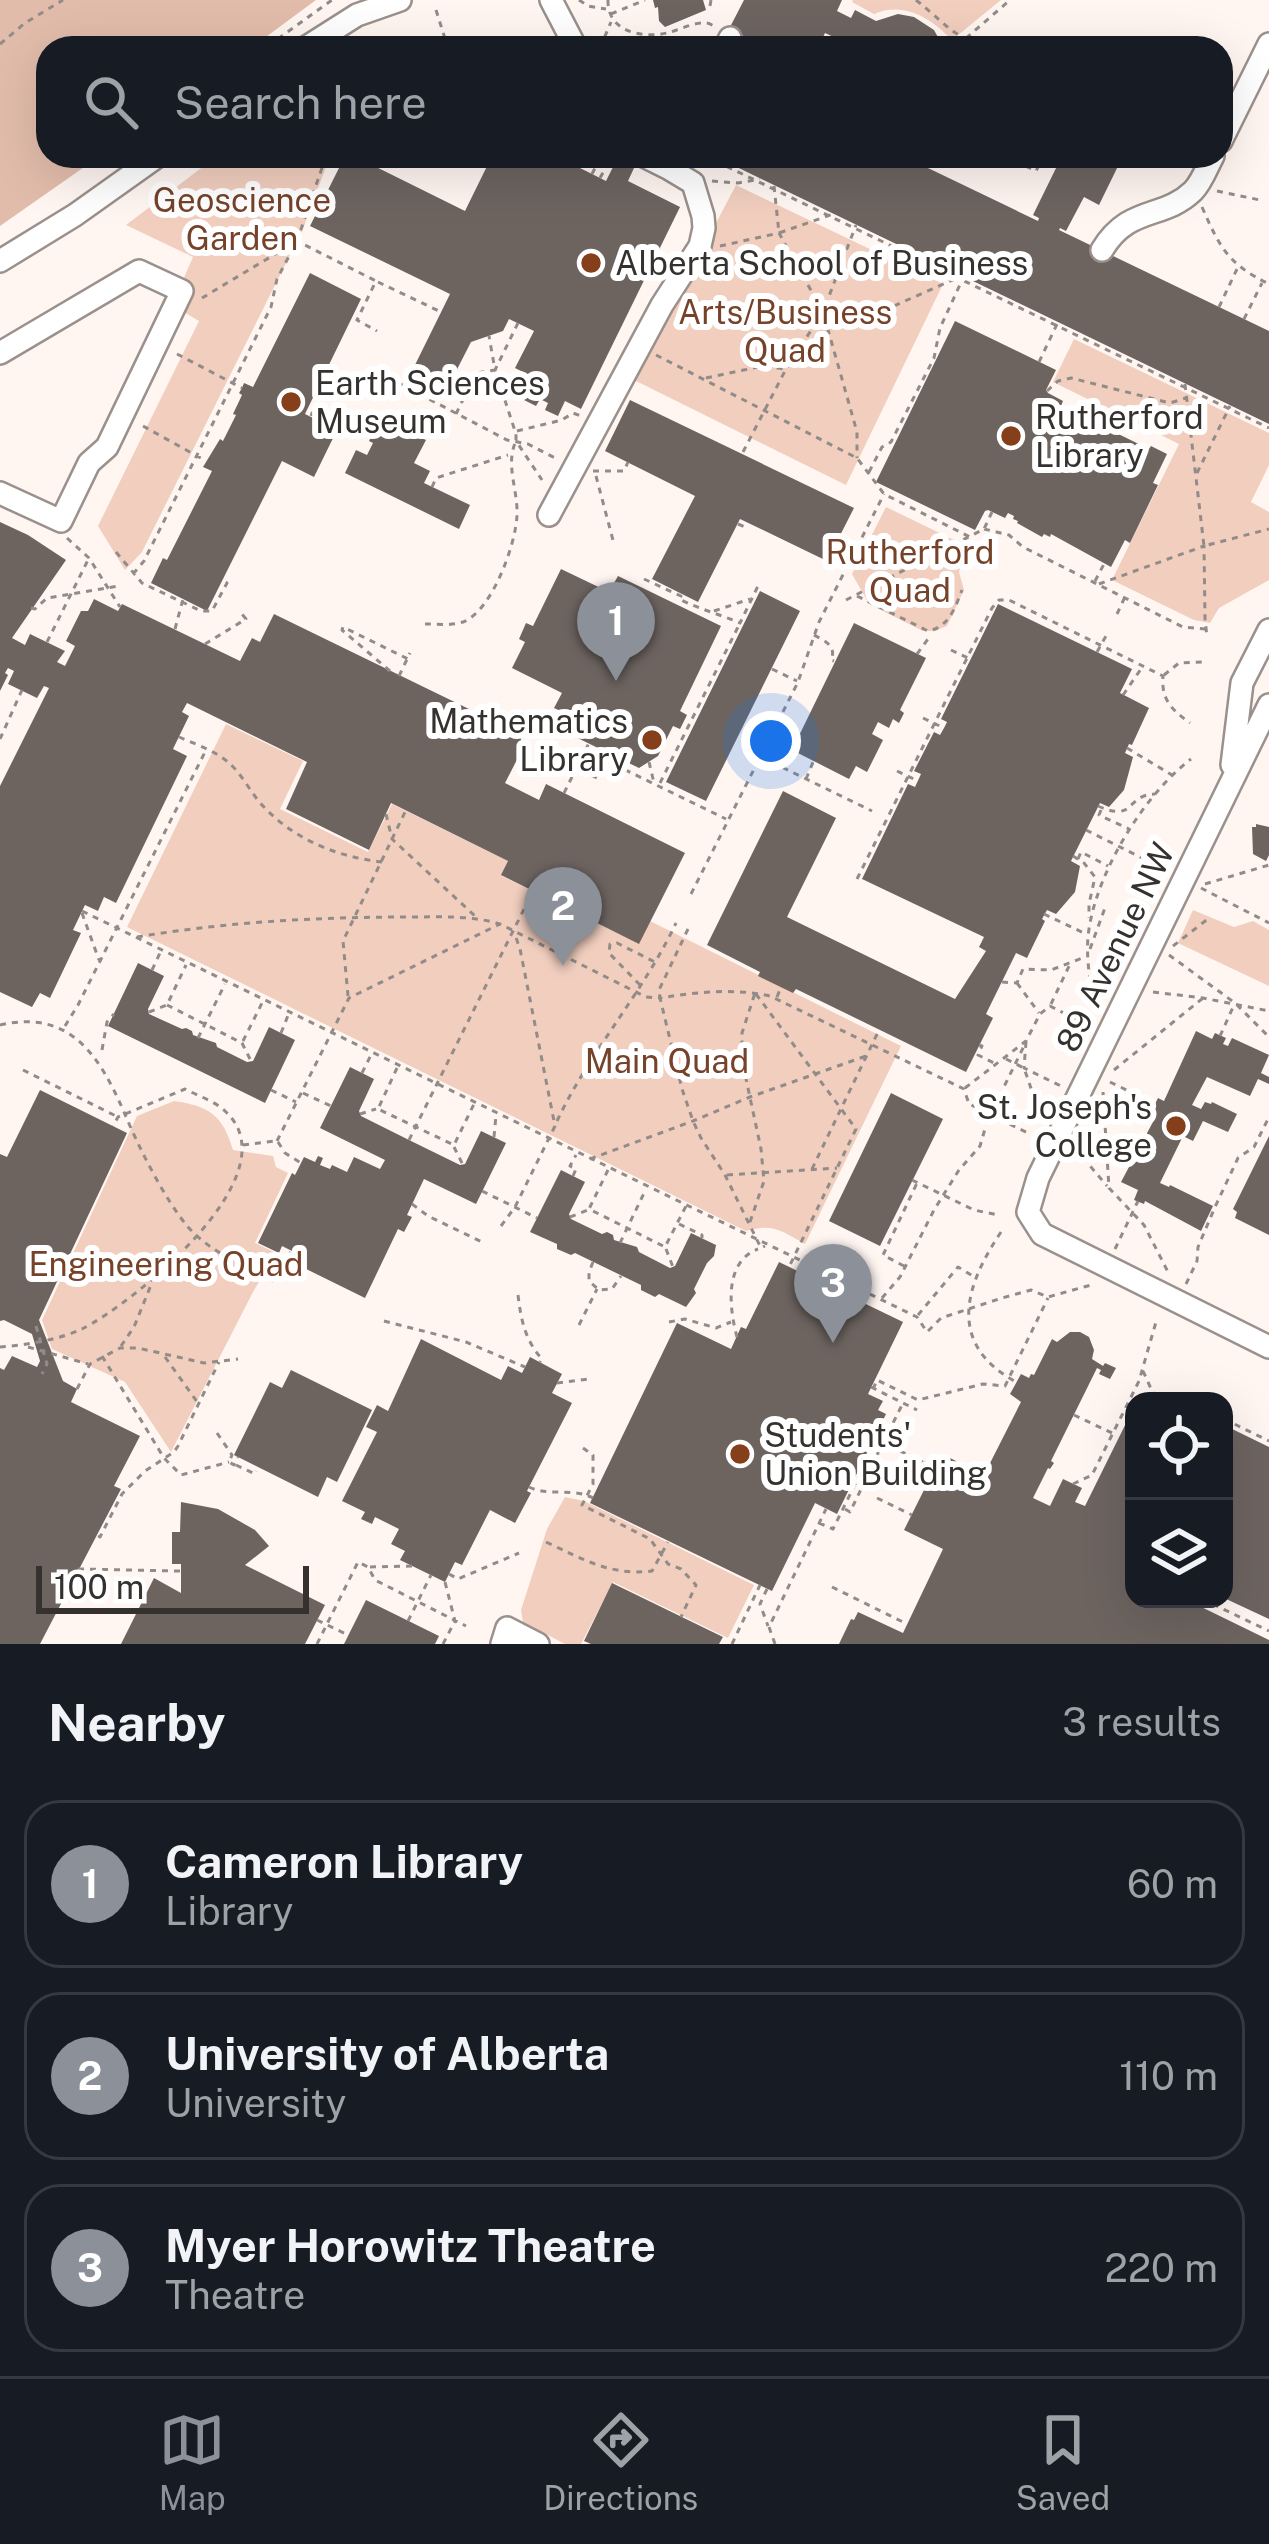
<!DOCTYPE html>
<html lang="en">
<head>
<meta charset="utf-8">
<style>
  :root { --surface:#171b24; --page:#20242c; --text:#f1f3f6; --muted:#9ea1a6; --line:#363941; --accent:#8c9099 }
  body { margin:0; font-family:"Public Sans",sans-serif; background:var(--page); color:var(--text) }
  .controls { position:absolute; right:36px; bottom:36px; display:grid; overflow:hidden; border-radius:24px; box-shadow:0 12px 48px #0002 }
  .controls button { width:108px; height:108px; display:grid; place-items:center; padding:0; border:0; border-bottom:3px solid var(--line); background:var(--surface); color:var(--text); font:60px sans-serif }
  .scale { position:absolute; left:36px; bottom:30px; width:273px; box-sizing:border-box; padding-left:12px; border:6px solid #35312f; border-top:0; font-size:33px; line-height:42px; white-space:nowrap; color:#35312f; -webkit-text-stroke:9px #fff; paint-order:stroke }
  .you { position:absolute; left:771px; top:741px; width:42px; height:42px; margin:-30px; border:9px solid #fff; border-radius:50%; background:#1a73e8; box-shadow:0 0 0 18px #1a73e833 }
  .badge { display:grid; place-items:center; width:78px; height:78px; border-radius:50%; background:var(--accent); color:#fff; font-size:39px; font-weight:700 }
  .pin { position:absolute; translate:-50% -99px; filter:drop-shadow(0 3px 6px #0008) }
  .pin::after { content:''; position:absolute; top:63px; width:42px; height:36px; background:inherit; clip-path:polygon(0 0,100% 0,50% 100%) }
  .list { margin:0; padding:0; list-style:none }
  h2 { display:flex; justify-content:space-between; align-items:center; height:156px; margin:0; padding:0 48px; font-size:51px }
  h2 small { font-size:39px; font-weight:400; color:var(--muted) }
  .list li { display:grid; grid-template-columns:78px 1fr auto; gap:36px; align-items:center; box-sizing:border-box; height:168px; margin:0 24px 24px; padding:0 24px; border:3px solid var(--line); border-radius:36px }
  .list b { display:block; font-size:45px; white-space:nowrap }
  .list p { margin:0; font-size:39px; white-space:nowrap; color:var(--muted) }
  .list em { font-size:39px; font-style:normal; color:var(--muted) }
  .icon { flex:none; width:66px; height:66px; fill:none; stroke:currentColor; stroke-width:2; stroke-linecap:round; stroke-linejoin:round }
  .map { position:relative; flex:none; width:1269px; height:1644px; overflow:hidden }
  .search { position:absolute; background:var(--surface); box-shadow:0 12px 48px #0002; left:36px; right:36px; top:36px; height:132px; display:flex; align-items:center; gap:30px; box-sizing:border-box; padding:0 42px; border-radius:36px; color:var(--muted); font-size:45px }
  .sheet { height:732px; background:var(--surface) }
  nav { display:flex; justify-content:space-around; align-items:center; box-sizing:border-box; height:168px; border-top:3px solid var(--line); background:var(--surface); font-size:33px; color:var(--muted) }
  nav a { display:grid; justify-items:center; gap:6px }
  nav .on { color:var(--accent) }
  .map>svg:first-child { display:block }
  .green { fill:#f1cebe }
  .forest { fill:#e2bcab }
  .building { fill:#6d6460 }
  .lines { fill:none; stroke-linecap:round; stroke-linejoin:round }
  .minor-casing { stroke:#9a908c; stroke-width:26 }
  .path { stroke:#928c89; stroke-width:3; stroke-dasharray:6 6; stroke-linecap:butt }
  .minor { stroke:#fff; stroke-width:21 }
  .path-bridge { stroke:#928c89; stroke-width:3; stroke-dasharray:6 6; stroke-linecap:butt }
  .poi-dot { fill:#853f1a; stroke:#fff; stroke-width:4.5 }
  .labels { text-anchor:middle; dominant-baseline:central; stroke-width:12; stroke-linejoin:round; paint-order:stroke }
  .park-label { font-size:33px; fill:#76422a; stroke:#fff }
  .poi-label { font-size:33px; fill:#35312f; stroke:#fff; text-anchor:start }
  .street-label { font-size:33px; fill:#35312f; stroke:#fff }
</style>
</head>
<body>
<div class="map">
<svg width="1269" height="1644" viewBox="0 0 1269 1644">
  <rect width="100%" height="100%" fill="#fff6f2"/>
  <path class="green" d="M853 0H1001L952 40C931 18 904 1 874 14L852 2Z
    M217 156H330L303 229 142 552 125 570 98 526 199 321 172 305 193 257 126 225Z
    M736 185 943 284 846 485 634 380Z
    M1074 339 1269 433V465L1251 502 1269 512V580L1219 608 1210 623 1194 620 1112 580 1179 444 1053 382Z
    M886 507 954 540 963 556 959 572 964 590 947 626 935 631H923L869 604 852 574Z
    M226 724 303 761 280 809 368 852 392 804 508 861 502 876 638 943 650 921 901 1046 805 1244C781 1231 774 1223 746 1231L127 927Z
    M1193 910 1234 927 1253 921 1269 930V986L1178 943Z
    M174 1101C209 1106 223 1115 233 1150L273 1156 276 1167 288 1173 255 1243 276 1253 253 1292 171 1452 125 1382 52 1349 42 1320 137 1116Z
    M565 1497 584 1501 754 1585 728 1638 613 1582 581 1644H565L523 1622 521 1610 547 1529Z"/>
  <path class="forest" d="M0 0H316L251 48H48V156H100L0 226Z"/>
  <path class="building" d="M653 0H703L706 10 665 27 659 21 658 7 655 8Z
    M744 0H842L837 11 851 18 855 10 876 21 898 14 914 17 934 30 944 48H837L840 40 825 33 818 48H748L752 40 729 29Z
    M345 156H354L465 211 492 156H575L581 159 578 167 606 181 617 159 634 168 628 181 680 207 581 409 565 401 558 416 545 410 548 403 540 399 536 406 520 398 531 376 515 368 534 331 509 319 503 331 471 342 448 387 442 384 438 392 412 379 416 370 413 369 450 294 310 226Z
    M714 156H903L1038 221 1039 218 1033 215 1059 162 1057 161 1059 156H1113L1121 160 1099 205 1084 197 1066 231 1060 228 1059 230 1269 331V424Z
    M310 273 361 299 305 414 337 430 314 477 282 461 207 611 151 583 163 558 167 560 212 471 203 467 220 439 223 441 236 415 233 414 242 395 239 393 242 388 244 383 253 387Z
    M955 321 1056 370 1046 390 1048 393 1063 401 1061 406 1066 409 1074 406 1099 419 1098 421 1103 424 1102 426 1149 449 1151 446 1167 454 1153 483 1158 485 1130 543 1125 540 1111 567 1051 534 1050 537 1044 534 1042 537 1017 523 1018 521 1013 519 1014 516 1008 513 1005 518 988 510 985 511 975 530 876 482Z
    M630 400 854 508 827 561 740 519 698 602 652 579 695 496 605 451Z
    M380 418 426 440 414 463 430 471 424 483 470 505 459 529 345 473 356 450 367 455 373 443 369 441Z
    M0 522 28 535 66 560 12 638 25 645 30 634 65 651 57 662 65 666 75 646 66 641 81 611H88L94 599 118 611 122 604 240 661 252 638 260 642 274 614 518 733 524 746 505 783 539 800 546 784 685 853 639 944 501 875 508 861 391 803 369 850 286 809 307 762 187 703 182 712 189 716 173 749 187 756 116 903 104 897 98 911 85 905 73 930 81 933 50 998 40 993 32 1007 0 992V786L49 688 44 686 37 698 8 684 14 671 8 668 5 673 8 675 0 691Z
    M561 569 609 592 618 576 721 626 680 711 687 715 680 729 673 726 658 756 639 768 557 728 565 713 554 708 562 693 512 668 525 642 519 639 526 623 533 626Z
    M760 591 800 611 706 801 666 782Z
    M998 604 1132 669 1120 693 1149 708 1132 745 1129 744 1125 753 1133 757 1124 790 1109 807 1100 803 1071 861 1080 866 1075 892 1056 914 1047 910 1042 919 1045 921 1027 958 1016 953 986 1014 993 1018 966 1072 796 989 793 993 758 976 760 972 707 945 783 791 836 818 787 917 955 999 986 951 979 947 984 937 862 879 908 784 915 787 921 774 914 771 934 732 940 735 944 728 947 722 941 719Z
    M854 623 926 658 900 710 904 713 899 723 893 719 889 728 878 722 872 734 883 740 867 772 856 766 849 779 792 750Z
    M1256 824 1269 827V855L1266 861 1253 854 1252 827H1256Z
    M138 963 164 976 148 1009 149 1014 182 1029 186 1028 192 1031 193 1035 216 1043 217 1047 247 1062 253 1061 269 1027 295 1040 265 1103 108 1026Z
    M1196 1031 1212 1039 1215 1033 1226 1038 1223 1044 1228 1046 1232 1038 1269 1055 1261 1073 1269 1077V1084L1258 1079 1250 1096 1207 1077 1192 1105 1201 1109 1205 1102 1211 1104 1212 1102 1237 1114 1228 1132 1203 1121 1193 1141 1183 1136 1160 1183 1169 1187 1170 1185 1213 1206 1201 1231 1145 1201 1144 1204 1134 1200 1138 1190 1121 1182 1154 1120 1148 1118 1158 1098 1164 1101Z
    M350 1067 374 1079 359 1111 361 1116 409 1140 460 1165 465 1164 481 1131 506 1143 476 1204 424 1179 407 1215 412 1217 404 1232 398 1229 365 1298 296 1264 300 1255 282 1246 279 1253 258 1243 292 1173 295 1175 304 1157 315 1162 318 1156 323 1158 320 1165 330 1169 332 1165 347 1172 354 1157 380 1169 385 1160 320 1128Z
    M40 1090 127 1133 39 1320 63 1381 77 1389 71 1402 140 1436 114 1486 121 1489 40 1644H0V1368L4 1370 12 1356 37 1367 40 1361 32 1334 4 1320 0 1321V1154L7 1157Z
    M891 1093 943 1119 880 1246 829 1221Z
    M1269 1136V1235L1235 1218 1237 1212 1233 1209Z
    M561 1170 585 1182 569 1214 571 1219 602 1234 607 1232 613 1235 614 1240 637 1247 639 1252 670 1268 675 1266 691 1233 716 1245 714 1256 707 1263 694 1289 696 1293 686 1307 659 1294 655 1297 641 1290V1285L575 1253 571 1255 557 1249V1244L530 1232Z
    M779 1262 903 1322 868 1394 883 1401 878 1410 886 1414 837 1514 815 1503 772 1591 590 1503 677 1323 731 1349 741 1327 746 1329Z
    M1070 1332H1080L1089 1337 1094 1350 1092 1359 1103 1366 1105 1363 1116 1368 1110 1379 1099 1374 1101 1370 1097 1368 1051 1461 1054 1463 1050 1469 1048 1468 1033 1498 1050 1506 1063 1479 1082 1488 1075 1502 1085 1506 1134 1407V1599H1185L1269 1640V1644H839L851 1619 854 1620 858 1612 903 1633 943 1549 904 1530 942 1454 984 1475 1021 1402 1010 1394 1021 1374 1029 1378 1031 1374 1034 1375 1052 1339 1057 1342Z
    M421 1339 501 1380 508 1366 522 1373 530 1357 562 1374 552 1393 572 1403 527 1491 531 1493 515 1523 490 1510 462 1565 455 1562 445 1582 400 1560 405 1551 391 1544 399 1529 375 1517 372 1524 361 1519 365 1512 342 1501 377 1432 366 1427 377 1405 388 1411Z
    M291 1370 372 1410 337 1482 327 1477 318 1497 234 1455 270 1382 282 1388Z
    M1224 1425 1269 1447V1619L1224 1598Z
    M181 1502 218 1509 255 1530 269 1546 245 1565 325 1605 305 1644H121L154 1578 181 1593V1564H172V1532H180Z
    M612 1583 723 1637 719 1644H591L584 1641Z
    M366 1600 439 1636 435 1644H344Z"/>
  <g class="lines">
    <g class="minor-casing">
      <path id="minor" d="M551 0 576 48
        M305 48 357 15 400 0
        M725 48 730 38
        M1221 141 1269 44
        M644 156 668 168 674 156
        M1102 250C1129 205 1163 220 1193 191 1202 182 1207 167 1213 156
        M0 261 75 215 158 156
        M0 353 139 271 182 291 107 447 89 463 61 521 0 493
        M549 515 662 305 700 246 704 228 703 216 693 183 668 168
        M1269 705 1038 1178 1028 1212 1042 1234 1269 1347
        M1232 765 1242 683 1269 630
        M502 1644 507 1628 538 1644"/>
    </g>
    <path class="path" d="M579 0 588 6 606 9
      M608 0C607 31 641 39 667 33 679 30 694 22 706 23 709 23 712 25 715 27
      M916 0C956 32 957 46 1013 43
      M710 6 711 0
      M436 10 448 48
      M611 14 645 0
      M0 44 25 23 63 0
      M356 46 372 48
      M256 48 275 41 332 0
      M600 48 611 22
      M959 48 964 40 1010 0
      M390 156 400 159 416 156
      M705 156 1269 428
      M1004 156 1036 171 1044 156
      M592 174 601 156
      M600 178 610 160 602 156
      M712 181 738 183 760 179
      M774 186 779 233 833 214
      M1217 191 1260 200
      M1202 207C1220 248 1228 264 1269 284
      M720 246 779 233 823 312 857 432V458
      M378 282 441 312
      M202 298 297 241 376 281 357 320 377 331
      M1219 307 1237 269
      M823 312 887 309 957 278
      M1244 319 1262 283
      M518 323 495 370 516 434V441L542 480
      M177 354 242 388
      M656 355 857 458 884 494 970 537 972 547
      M387 377 507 440 528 444 557 459
      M706 378 763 366 785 369
      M1185 384 1204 546 1269 529
      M407 385 415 370
      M1047 391 1058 381 1071 378 1170 403 1186 398
      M456 414 476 373 495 370 489 336
      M311 416 312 413 350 431
      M143 426 206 461
      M517 431 562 420 573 413 581 416
      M743 452 786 369 823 312 856 225
      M593 471H624L628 462
      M869 472 882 447 891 442 934 358 940 328 964 276
      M1197 473 1230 406
      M596 476 614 544
      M432 487 436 478 508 455
      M738 524 745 527
      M984 529 1009 535 1023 547 1183 627 1205 629
      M67 538 89 558 120 607
      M116 552 142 583 201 611H212L227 583 222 581
      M133 574 144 561 271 307 277 279 297 241 326 156
      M644 579 681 596 679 599C699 609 719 614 740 623L758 586
      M1095 581 1104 564
      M1099 584 1204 546 1205 619 1207 637
      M857 596 928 631C949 627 955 608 962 590
      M846 600 984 529 992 512
      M31 608 35 609 47 598 118 586
      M714 611 750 599
      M1117 614 1124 599
      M425 624C437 624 451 626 463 622 492 611 516 544 517 515 518 490 505 464 516 441
      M814 635C825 641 837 646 831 660L834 661
      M47 642 89 558
      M205 644 246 619 242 614
      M951 650 970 659
      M1097 652 1106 636
      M917 654 928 639
      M772 669 797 681
      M390 671 342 630 343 627 408 659
      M1164 675 1179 663 1204 662
      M399 676 410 653
      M1123 695 1143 666
      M923 718 944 728
      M179 737C195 744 216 751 229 763 243 775 251 794 264 807 295 840 338 857 382 862
      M0 739 22 690
      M550 744 580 759 576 767 599 779 607 761 726 819
      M1127 748 1172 775
      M761 757 872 811
      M649 762 654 783
      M897 771 918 781
      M806 779 814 760
      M660 783 740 623
      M1098 806C1136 823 1125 795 1155 794
      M1101 810 1099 815 1129 829
      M386 814 392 839 475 916
      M1086 830 1166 870
      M1073 856 1084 863 1095 877 1089 904V918
      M1078 859 1081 852 1108 866
      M857 879 992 608 999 600H1009L1163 676C1161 700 1172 710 1190 723
      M1205 884 1269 865
      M1201 888 1269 923
      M691 894 798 682 819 622 884 494
      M82 911 917 1317 927 1332 941 1318 1002 1298 1031 1290 1048 1297 1091 1285
      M82 913 99 960
      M1044 914 1086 934
      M688 929 659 990 660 998C696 992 734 988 770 996L964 1089 969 1104 982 1110
      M137 937C226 922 317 917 407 917 439 917 470 915 500 924L646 997 660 998 682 1089 693 1121 701 1138 725 1175 761 1248 765 1246
      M1173 946 1209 918
      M1090 949 1106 905
      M1169 955 1235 1003 1269 1037
      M152 970 160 953
      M1002 982 1017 983 1023 969 1051 970 1085 957
      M1017 983 1039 1013
      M640 985 609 953 610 944 617 943 655 962
      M1153 992 1203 998 1269 1011
      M756 994 856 1129 789 1267
      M348 996 343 941 406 810
      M777 997 781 987
      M1051 1004 1070 964
      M167 1005 242 1043 251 1061
      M1094 1005C1090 980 1085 954 1089 929 1098 870 1144 795 1191 759
      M149 1012 167 1005 186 965
      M0 1025C70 1009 99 1055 124 1112 138 1146 165 1200 188 1227 211 1253 245 1266 275 1282L291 1251
      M65 1026 78 1005 206 750
      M281 1033 289 1013
      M1220 1036 1234 1005
      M198 1038 225 984
      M243 1041 263 1001
      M1026 1042 1024 1068 1063 1087
      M979 1045 982 1046 978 1055 994 1063
      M102 1050 107 1022 114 1014
      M1006 1059 1024 1068 1033 1094 1045 1104
      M397 1068 378 1109 454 1145 474 1104
      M23 1070 116 1116
      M1114 1070 1203 998
      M362 1073 371 1055
      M1110 1082 1155 1104
      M965 1088 1026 1041 1040 1014 1050 1006 1085 1024
      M271 1090 296 1102
      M1103 1092 1109 1188 1144 1225 1168 1272
      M303 1093 331 1106
      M982 1114a8 8 0 1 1 16 0a8 8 0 1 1-16 0Z
      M994 1107 1025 1044
      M360 1114 376 1109
      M999 1119 1030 1134
      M557 1121C590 1051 643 993 676 923
      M494 1137 496 1115
      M409 1140 533 891
      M277 1141 349 998 500 924
      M278 1142 285 1153 301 1163
      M243 1145 275 1141
      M454 1147 463 1165
      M1075 1148 1107 1186
      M590 1159 693 1121 750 1097 866 1056
      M812 1169 879 1030
      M608 1170 589 1209 665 1247 686 1206
      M727 1175 837 1168
      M573 1176 576 1169 570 1166 576 1155
      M912 1180 974 1210 998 1215
      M482 1191 537 1218
      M412 1204 428 1216 482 1242
      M570 1217 588 1210
      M750 1222 764 1181 761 1149 742 1060V1033L755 993
      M679 1224 702 1235V1238
      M501 1226 515 1207 555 1126 520 949 514 932
      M1001 1232C964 1287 947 1344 1016 1382
      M620 1243 646 1189
      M666 1249 673 1267
      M1115 1249 1138 1201
      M593 1262 589 1272V1281L599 1290 612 1289 621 1276
      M904 1266 883 1255 917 1183
      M1186 1284 1197 1261 1198 1247 1215 1207 1238 1158 1254 1147 1269 1117
      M518 1295C521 1320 525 1340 542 1359L540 1362
      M882 1298 900 1277 934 1210 959 1170 980 1146 987 1122
      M918 1315 958 1267 976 1278
      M384 1321 466 1342 525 1367
      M669 1322 685 1319 716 1328 731 1322
      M579 1325 597 1289
      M737 1337C729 1307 724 1262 758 1249
      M121 1346 134 1327 151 1285
      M0 1347C26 1345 58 1340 82 1329 132 1304 293 1175 226 1112 215 1101 198 1096 185 1089L118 1117 113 1126
      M28 1347 88 1364
      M102 1356 164 1458 181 1475 229 1462
      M165 1357 198 1403
      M1143 1371 1152 1391 1162 1401
      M557 1383 589 1379
      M871 1387 917 1410
      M77 1389 90 1364 120 1348H138L204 1363 238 1359
      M873 1389 877 1380 918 1400 983 1384 1005 1386 1048 1298
      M1074 1415 1112 1433
      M1224 1419 1269 1441
      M217 1433 232 1455 229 1462 234 1465 238 1457
      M583 1448 593 1455V1484L582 1505 650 1539 668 1564 681 1569 696 1585 681 1617
      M900 1451 935 1468
      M236 1465 255 1474 256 1471
      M1073 1484 1092 1475 1139 1381 1156 1322
      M877 1498 912 1515
      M845 1509 850 1512 867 1477 884 1484
      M819 1523 833 1529 866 1462 872 1465 903 1403
      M98 1536 100 1537 122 1494 145 1471 174 1452 178 1446 219 1362
      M546 1542C583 1559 610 1576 652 1571L668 1542
      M370 1567 412 1566
      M78 1569 180 1571
      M449 1574 458 1579 519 1553
      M832 1587 907 1624
      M767 1589 760 1604 768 1626
      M1202 1599 1269 1631
      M317 1644 358 1562 368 1567 375 1580 466 1626
      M443 1644 455 1621 445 1582
      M732 1644 760 1585
      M775 1644 769 1627 826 1509"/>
    <use href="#minor" class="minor"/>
    <path class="path-bridge" d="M1039 362 1058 322
      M175 629 183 599
      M564 793 589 743
      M36 1326 47 1364 42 1374
      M529 1487C549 1497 572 1487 593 1498
      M317 1620 348 1635
      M408 1621 431 1575"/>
  </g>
  <g class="poi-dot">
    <circle cx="591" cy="263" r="12"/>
    <circle cx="291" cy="402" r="12"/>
    <circle cx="1011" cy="436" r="12"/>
    <circle cx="652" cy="740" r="12"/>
    <circle cx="1176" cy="1126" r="12"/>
    <circle cx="740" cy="1454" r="12"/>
  </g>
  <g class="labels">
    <g class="park-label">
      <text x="242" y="200">Geoscience<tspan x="242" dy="38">Garden</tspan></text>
      <text x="785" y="312">Arts/Business<tspan x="785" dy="38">Quad</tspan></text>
      <text x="910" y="552">Rutherford<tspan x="910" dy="38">Quad</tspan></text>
      <text x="667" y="1061">Main Quad</text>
      <text x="166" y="1264">Engineering Quad</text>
    </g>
    <g class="poi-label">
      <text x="615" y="263">Alberta School of Business</text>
      <text x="315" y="383">Earth Sciences<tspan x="315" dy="38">Museum</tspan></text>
      <text x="1035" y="417">Rutherford<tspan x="1035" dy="38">Library</tspan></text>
      <text x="628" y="721" text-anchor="end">Mathematics<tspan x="628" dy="38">Library</tspan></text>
      <text x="1152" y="1107" text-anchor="end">St. Joseph's<tspan x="1152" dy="38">College</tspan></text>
      <text x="764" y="1435">Students'<tspan x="764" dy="38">Union Building</tspan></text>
    </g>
    <g class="street-label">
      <text transform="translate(1115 947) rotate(-64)">89 Avenue NW</text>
    </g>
  </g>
</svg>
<div class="controls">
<button><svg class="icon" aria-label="locate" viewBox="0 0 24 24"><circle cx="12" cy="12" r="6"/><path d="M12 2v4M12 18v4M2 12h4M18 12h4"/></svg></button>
<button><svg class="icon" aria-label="layers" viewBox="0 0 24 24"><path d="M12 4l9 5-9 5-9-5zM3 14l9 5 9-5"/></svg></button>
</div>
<div class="scale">100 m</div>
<div class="you"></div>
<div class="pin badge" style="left:616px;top:681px">1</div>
<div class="pin badge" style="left:563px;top:966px">2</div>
<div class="pin badge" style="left:833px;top:1343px">3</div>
<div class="search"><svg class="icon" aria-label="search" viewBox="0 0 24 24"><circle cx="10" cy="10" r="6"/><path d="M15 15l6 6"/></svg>Search here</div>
</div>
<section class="sheet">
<h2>Nearby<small>3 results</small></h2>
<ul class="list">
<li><span class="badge">1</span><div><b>Cameron Library</b><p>Library</p></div><em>60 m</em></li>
<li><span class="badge">2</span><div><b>University of Alberta</b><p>University</p></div><em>110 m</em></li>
<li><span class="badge">3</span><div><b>Myer Horowitz Theatre</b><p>Theatre</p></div><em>220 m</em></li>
</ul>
</section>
<nav>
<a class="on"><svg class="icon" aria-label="map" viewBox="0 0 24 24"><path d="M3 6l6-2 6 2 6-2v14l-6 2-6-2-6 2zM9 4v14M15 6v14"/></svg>Map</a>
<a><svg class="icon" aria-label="directions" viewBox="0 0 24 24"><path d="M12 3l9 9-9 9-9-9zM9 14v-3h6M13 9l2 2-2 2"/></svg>Directions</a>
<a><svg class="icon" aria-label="saved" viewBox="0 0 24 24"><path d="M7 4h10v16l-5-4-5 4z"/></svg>Saved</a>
</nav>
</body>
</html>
